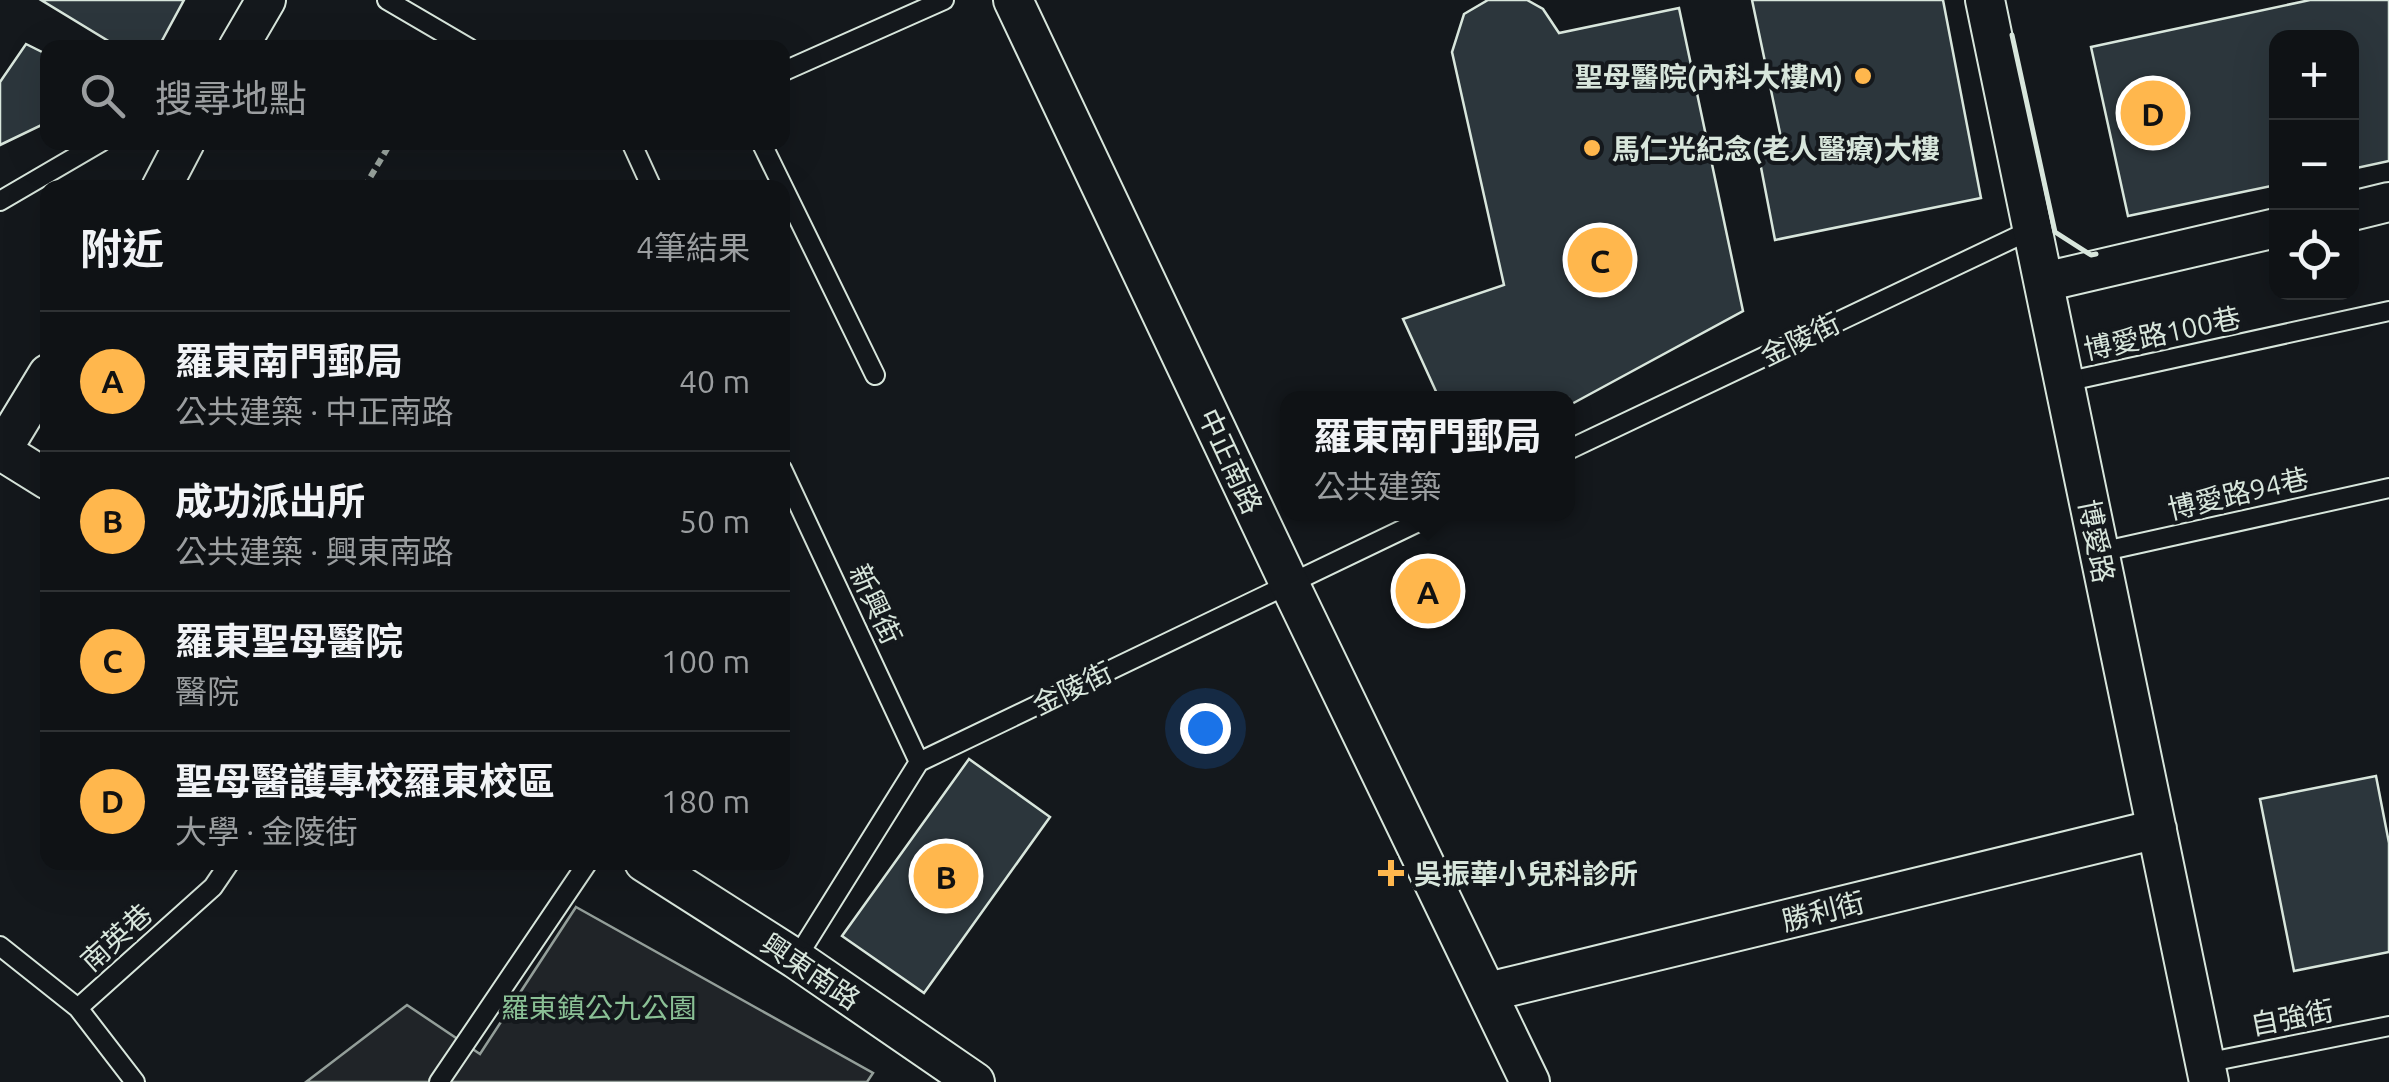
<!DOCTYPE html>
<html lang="zh-TW">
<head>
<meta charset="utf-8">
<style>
  :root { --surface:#0f1215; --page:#181b1e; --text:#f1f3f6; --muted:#9b9ea0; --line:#2f3234; --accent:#ffb74d }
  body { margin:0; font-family:Ubuntu,"Noto Sans TC",sans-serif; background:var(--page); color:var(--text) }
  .controls { position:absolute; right:30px; top:30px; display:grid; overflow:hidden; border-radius:20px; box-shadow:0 10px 40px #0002 }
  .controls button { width:90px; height:90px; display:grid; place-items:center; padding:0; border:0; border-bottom:2px solid var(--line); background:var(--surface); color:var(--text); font:50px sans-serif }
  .you { position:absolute; left:1205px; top:728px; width:35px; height:35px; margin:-25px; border:8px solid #fff; border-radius:50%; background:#1a73e8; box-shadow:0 0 0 15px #1a73e833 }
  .badge { display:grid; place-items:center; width:65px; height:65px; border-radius:50%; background:var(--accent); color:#111; font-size:32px; font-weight:700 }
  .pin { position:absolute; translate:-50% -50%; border:5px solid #fff; box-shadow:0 2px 10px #0006 }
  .popup { position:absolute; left:1280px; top:391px; width:295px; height:130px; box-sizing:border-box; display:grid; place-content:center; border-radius:20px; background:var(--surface); filter:drop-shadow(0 2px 8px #0005); font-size:32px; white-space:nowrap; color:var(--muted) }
  .popup b { font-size:38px; color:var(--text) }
  .popup::after { content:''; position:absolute; left:50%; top:100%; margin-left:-20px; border:20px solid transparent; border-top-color:var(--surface) }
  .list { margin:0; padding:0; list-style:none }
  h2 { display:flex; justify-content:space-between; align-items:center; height:130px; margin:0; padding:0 40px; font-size:42px }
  h2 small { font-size:32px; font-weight:400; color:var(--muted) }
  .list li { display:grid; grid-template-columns:65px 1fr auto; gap:30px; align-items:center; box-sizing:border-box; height:140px; padding:0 40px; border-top:2px solid var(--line) }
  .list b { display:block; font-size:38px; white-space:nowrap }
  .list p { margin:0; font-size:32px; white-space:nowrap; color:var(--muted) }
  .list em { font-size:32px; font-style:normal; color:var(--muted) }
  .icon { flex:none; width:55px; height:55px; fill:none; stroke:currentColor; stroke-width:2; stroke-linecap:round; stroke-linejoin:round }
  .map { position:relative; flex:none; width:2389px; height:1082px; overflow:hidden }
  .search { position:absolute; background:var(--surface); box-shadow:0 10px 40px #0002; left:40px; top:40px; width:750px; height:110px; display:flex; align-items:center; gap:25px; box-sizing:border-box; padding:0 35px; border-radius:20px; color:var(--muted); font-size:38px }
  .panel { position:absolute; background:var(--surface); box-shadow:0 10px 40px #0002; left:40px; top:180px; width:750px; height:690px; border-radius:20px }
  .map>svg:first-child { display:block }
  .green { fill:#202428; stroke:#939e99; stroke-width:2.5 }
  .building { fill:#2c363c; stroke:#d8e6dc; stroke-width:2.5 }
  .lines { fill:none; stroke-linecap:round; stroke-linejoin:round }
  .service-casing { stroke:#d8e6dc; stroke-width:22 }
  .minor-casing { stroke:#d8e6dc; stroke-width:42 }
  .path { stroke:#9da8a2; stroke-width:6; stroke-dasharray:8 5; stroke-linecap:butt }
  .service { stroke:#14181c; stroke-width:18 }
  .minor { stroke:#14181c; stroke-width:38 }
  .wall { stroke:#d8e6dc; stroke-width:5 }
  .poi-dot { fill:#ffb74d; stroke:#14181c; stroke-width:4 }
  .labels { text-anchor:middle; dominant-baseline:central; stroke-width:8; stroke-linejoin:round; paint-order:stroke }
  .poi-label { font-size:28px; font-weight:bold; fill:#d8e6dc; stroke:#14181c; text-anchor:start }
  .street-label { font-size:28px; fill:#d8e6dc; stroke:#14181c }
  .park-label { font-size:28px; fill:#8ac095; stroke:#14181c }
</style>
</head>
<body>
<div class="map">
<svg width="2389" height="1082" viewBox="0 0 2389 1082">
  <rect width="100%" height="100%" fill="#14181c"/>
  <path class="green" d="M576 907 873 1073 867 1082H306L407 1005 480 1054Z"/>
  <path class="building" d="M41 0H184L158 48H120Z
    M1488 0H1527L1543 9 1559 33 1679 8 1743 311 1568 406V398H1439L1403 319 1504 285 1452 52 1464 14Z
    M1752 0H1943L1981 198 1775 240 1759 157 1784 152Z
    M2310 0H2389V161L2352 169V38H2276V185L2128 216 2091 47Z
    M26 44 48 55V122L0 145V82Z
    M969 759 1050 817 924 993 842 936Z
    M2376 776 2389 843V952L2294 971 2260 799Z"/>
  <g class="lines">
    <g class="service-casing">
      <path id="service" d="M387 0 469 48
        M782 72 944 0
        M631 142 652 188
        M761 142 875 375
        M0 201 101 142
        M2065 382 2389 311
        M1568 450 2033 229
        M782 469 919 762
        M2100 552 2389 488
        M0 946 78 1008 135 1082
        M796 959 919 762 1435 514
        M78 1008 213 887 230 862
        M2205 1063 2389 1026
        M439 1082 588 862"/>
    </g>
    <g class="minor-casing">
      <path id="minor" d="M1013 0 1289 583 1530 1082
        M1985 0 2209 1082
        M238 48 266 0
        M161 188 185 142
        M2352 211 2389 202
        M2044 282 2276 228
        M0 450 48 480
        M0 453 48 374
        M644 862 796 959 975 1082
        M1488 992 2157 829"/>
    </g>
    <path class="path" d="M364 188 391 142"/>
    <use href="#service" class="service"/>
    <use href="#minor" class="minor"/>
    <path class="wall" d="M2012 35 2055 232 2091 255 2096 254"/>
  </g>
  <g class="poi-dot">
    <circle cx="1863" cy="76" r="10"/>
    <circle cx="1592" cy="148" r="10"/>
    <path d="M1386 858h10v10h10v10h-10v10h-10v-10h-10v-10h10z"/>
  </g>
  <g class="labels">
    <g class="poi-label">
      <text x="1843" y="76" text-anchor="end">聖母醫院(內科大樓M)</text>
      <text x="1612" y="148">馬仁光紀念(老人醫療)大樓</text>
      <text x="1414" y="873">吳振華小兒科診所</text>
    </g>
    <g class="street-label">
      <text transform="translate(2162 333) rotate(-12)">博愛路100巷</text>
      <text transform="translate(1800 339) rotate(-26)">金陵街</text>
      <text transform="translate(1231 461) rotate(65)">中正南路</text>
      <text transform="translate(2238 493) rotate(-13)">博愛路94巷</text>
      <text transform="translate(2097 541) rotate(79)">博愛路</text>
      <text transform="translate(876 604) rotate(65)">新興街</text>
      <text transform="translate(1072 688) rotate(-26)">金陵街</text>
      <text transform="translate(1823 911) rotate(-14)">勝利街</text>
      <text transform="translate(116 937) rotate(-42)">南英巷</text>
      <text transform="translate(811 971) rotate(34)">興東南路</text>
      <text transform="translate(2292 1017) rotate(-11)">自強街</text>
    </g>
    <g class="park-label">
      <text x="599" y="1007">羅東鎮公九公園</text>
    </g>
  </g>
</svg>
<div class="controls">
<button>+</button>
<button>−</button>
<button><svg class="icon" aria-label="locate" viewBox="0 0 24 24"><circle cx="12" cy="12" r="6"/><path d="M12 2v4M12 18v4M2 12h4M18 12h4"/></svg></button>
</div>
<div class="you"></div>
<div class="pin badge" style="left:1428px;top:591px">A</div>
<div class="popup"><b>羅東南門郵局</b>公共建築</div>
<div class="pin badge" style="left:946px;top:876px">B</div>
<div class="pin badge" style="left:1600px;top:260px">C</div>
<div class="pin badge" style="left:2153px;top:113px">D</div>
<div class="search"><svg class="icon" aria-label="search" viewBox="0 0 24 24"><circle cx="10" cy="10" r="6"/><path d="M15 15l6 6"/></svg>搜尋地點</div>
<section class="panel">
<h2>附近<small>4筆結果</small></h2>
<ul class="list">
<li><span class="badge">A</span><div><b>羅東南門郵局</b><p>公共建築 · 中正南路</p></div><em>40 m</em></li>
<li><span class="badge">B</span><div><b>成功派出所</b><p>公共建築 · 興東南路</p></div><em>50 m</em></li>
<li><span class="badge">C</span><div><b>羅東聖母醫院</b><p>醫院</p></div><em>100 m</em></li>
<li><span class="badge">D</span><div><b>聖母醫護專校羅東校區</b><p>大學 · 金陵街</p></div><em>180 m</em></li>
</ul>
</section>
</div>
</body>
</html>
